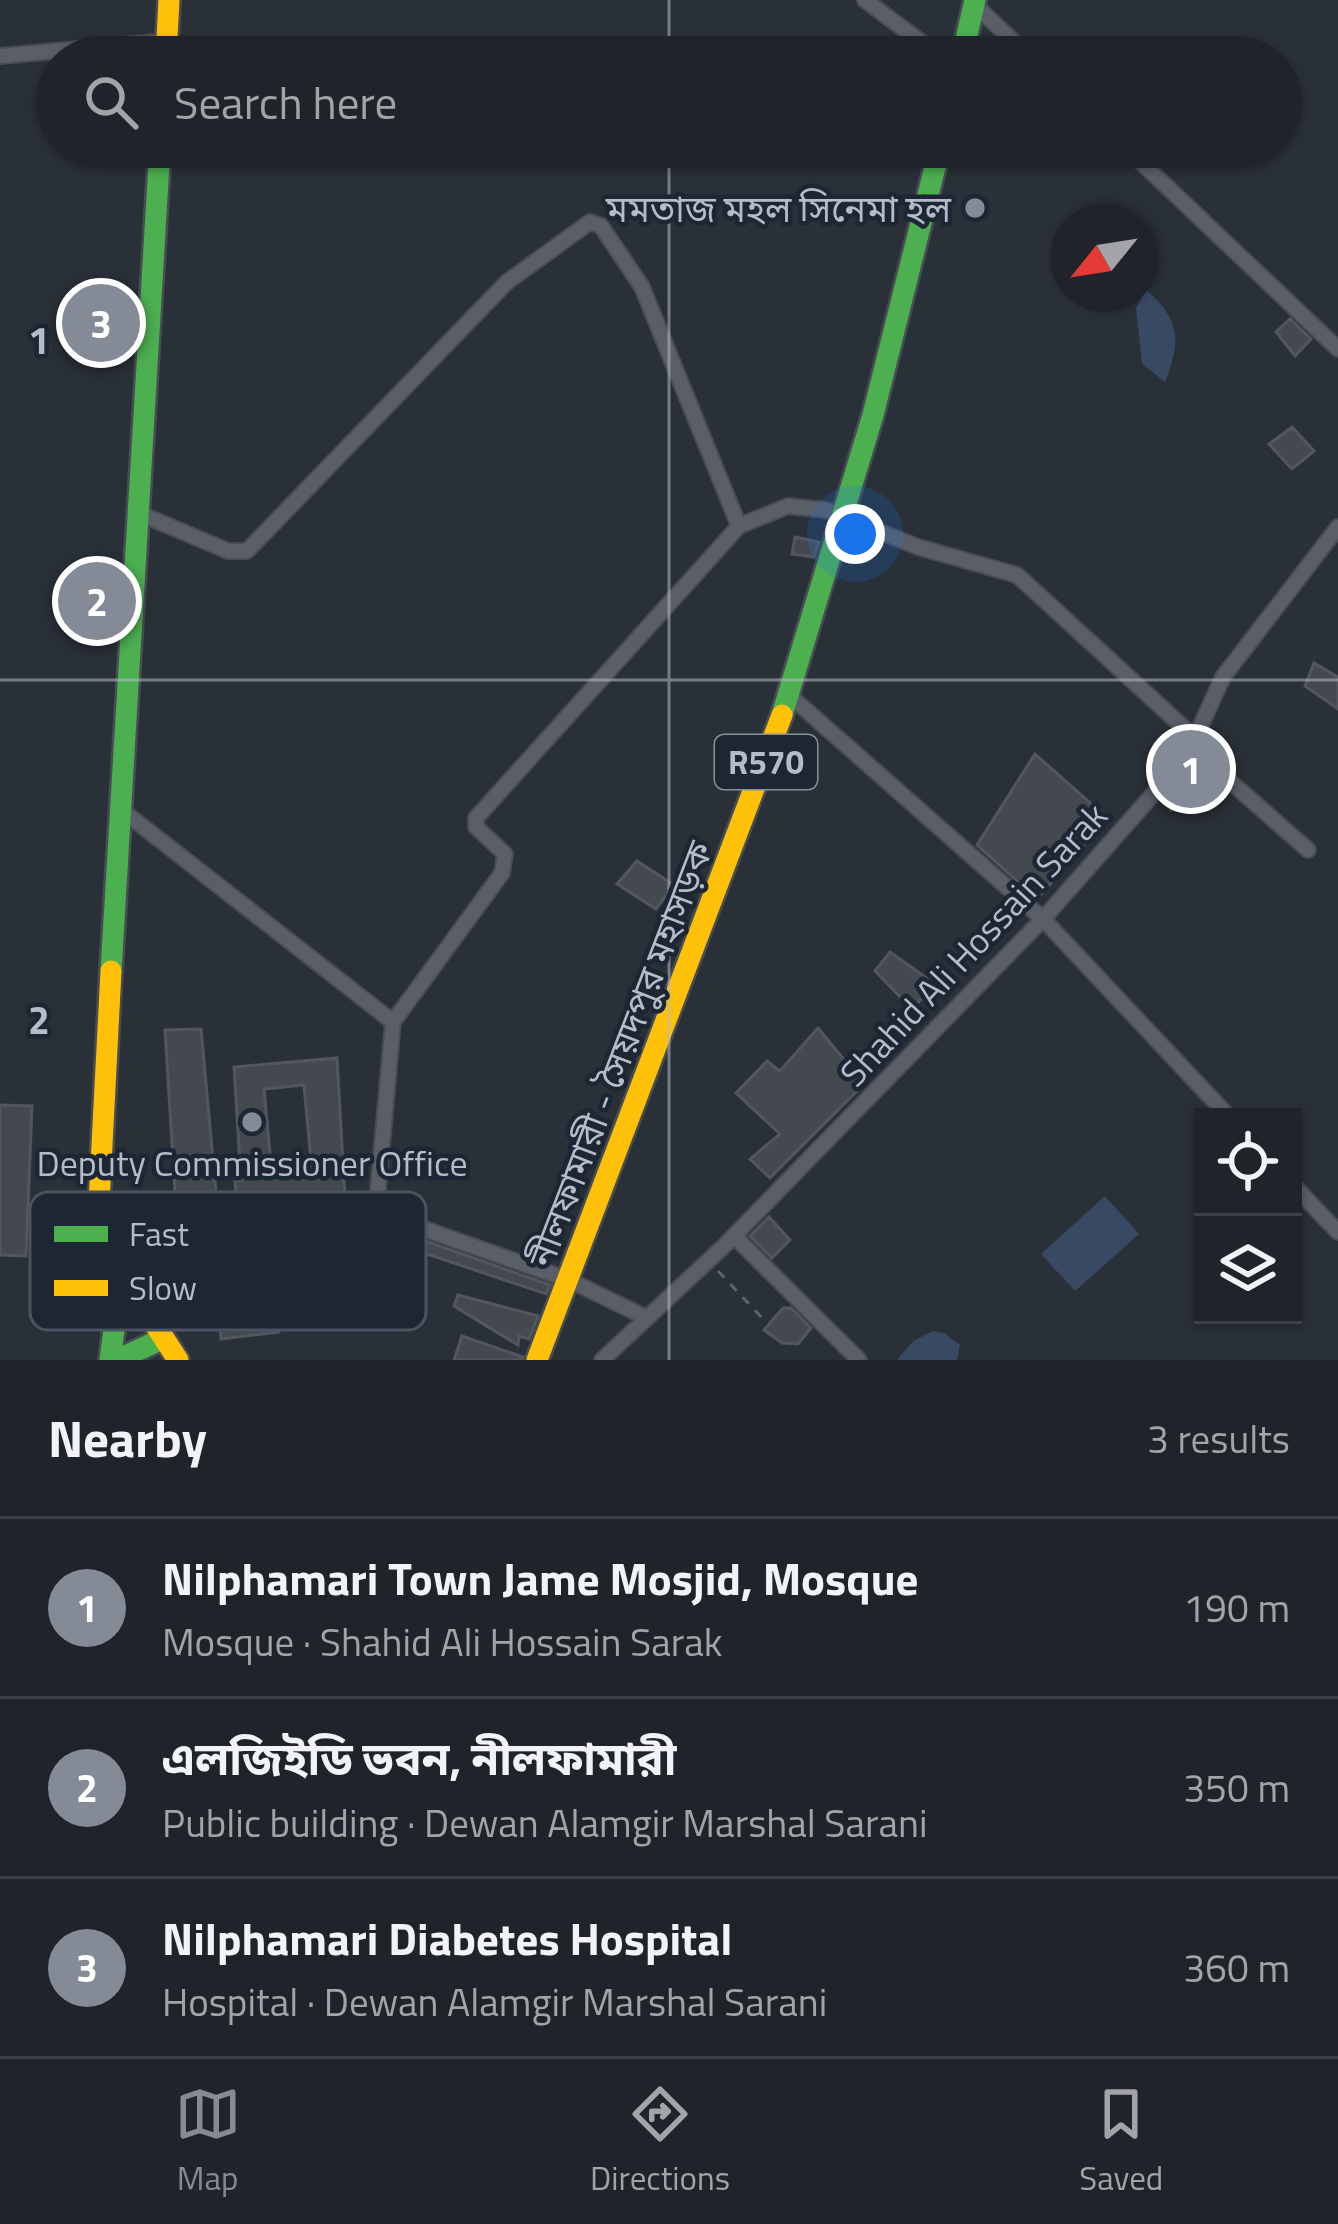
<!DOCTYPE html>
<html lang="en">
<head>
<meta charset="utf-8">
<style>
  :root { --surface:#20242a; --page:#282c32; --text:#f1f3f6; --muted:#a2a4a8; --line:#3d4147; --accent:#848b96 }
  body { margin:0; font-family:"Titillium Web","Noto Sans Bengali",sans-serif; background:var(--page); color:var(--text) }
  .controls { position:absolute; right:36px; bottom:36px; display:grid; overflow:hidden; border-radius:0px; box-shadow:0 3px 9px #0004 }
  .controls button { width:108px; height:108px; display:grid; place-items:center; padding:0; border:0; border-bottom:3px solid var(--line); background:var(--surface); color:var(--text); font:60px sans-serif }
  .compass { position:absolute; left:1050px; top:204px; width:108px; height:108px; border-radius:50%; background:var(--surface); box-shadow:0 3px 9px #0004; rotate:240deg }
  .you { position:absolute; left:855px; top:534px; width:42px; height:42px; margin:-30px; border:9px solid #fff; border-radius:50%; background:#1a73e8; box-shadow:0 0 0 18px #1a73e833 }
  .badge { display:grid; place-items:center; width:78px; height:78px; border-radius:50%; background:var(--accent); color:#fff; font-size:39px; font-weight:700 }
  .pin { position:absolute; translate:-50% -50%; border:6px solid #fff; box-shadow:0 3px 12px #0006 }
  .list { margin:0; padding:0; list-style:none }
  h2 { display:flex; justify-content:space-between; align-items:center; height:156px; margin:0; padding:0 48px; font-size:51px }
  h2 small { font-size:39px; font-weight:400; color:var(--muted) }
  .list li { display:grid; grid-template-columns:78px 1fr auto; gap:36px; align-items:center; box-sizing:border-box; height:180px; padding:0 48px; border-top:3px solid var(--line) }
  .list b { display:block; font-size:45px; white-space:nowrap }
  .list p { margin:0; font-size:39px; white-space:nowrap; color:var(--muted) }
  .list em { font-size:39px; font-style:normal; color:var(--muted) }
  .icon { flex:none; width:66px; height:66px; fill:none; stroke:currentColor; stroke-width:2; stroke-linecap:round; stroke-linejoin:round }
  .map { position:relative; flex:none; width:1338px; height:1360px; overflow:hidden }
  .search { position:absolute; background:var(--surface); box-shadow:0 3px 9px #0004; left:36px; right:36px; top:36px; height:132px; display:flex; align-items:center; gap:30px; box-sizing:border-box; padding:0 42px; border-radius:66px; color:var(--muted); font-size:45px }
  .sheet { height:696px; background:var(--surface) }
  nav { display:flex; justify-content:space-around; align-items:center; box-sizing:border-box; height:168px; border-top:3px solid var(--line); background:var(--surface); font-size:33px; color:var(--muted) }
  nav a { display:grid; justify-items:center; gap:6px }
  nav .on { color:var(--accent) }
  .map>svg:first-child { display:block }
  .water { fill:#384963 }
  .building { fill:#444950; stroke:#52575f; stroke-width:3; fill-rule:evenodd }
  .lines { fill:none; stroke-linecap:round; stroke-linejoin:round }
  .street-casing { stroke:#484c53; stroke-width:18 }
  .fast-casing { stroke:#484c53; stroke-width:26 }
  .slow-casing { stroke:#484c53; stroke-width:26 }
  .path { stroke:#5d636a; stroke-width:3; stroke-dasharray:9 9; stroke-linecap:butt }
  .street { stroke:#5a5e66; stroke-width:14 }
  .fast { stroke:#4caf50; stroke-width:21 }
  .slow { stroke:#ffc107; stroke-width:21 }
  .grid { fill:none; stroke:#b4bcc9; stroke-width:3; stroke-opacity:0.55 }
  .poi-dot { fill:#848b96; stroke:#1d2633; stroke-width:4.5 }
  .labels { text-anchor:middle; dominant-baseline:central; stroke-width:9; stroke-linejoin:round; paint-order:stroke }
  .shield { fill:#1d2633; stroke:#878f9c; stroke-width:3 }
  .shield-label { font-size:33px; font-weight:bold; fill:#b4bcc9 }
  .poi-label { font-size:36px; fill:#b4bcc9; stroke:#1d2633; text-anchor:end }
  .street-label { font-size:36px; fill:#b4bcc9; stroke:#1d2633 }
  .key { fill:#1d2633; stroke:#4a5360; stroke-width:3 }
  .key-label { font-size:33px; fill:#b4bcc9 }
  .grid-label { font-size:39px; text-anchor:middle; font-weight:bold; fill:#b4bcc9; stroke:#1d2633; stroke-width:9; stroke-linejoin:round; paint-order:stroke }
</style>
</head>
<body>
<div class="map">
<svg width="1338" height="1360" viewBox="0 0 1338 1360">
  <rect width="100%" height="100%" fill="#2a3038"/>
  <path class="water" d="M1146 290C1181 320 1181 341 1165 382L1142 364 1136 308Z
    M1105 1196 1139 1234 1075 1291 1041 1254Z
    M933 1331 944 1333 960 1345 957 1360H897L913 1341Z"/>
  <path class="building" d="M1290 319 1311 339 1295 356 1276 332Z
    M1292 427 1314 451 1292 469 1269 444Z
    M795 537 819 542 814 557 792 554Z
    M1314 663 1338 677V709L1305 686Z
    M1035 754 1107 818 1037 899 977 845Z
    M1192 773 1203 792 1171 810 1165 798Z
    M637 861 674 885 656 909 617 884Z
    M890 952 935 984 912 1009 875 971Z
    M818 1028 864 1084 770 1178 750 1159 780 1134 736 1093 767 1061 780 1071Z
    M201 1029 216 1192H212L213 1226 239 1225 235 1181 241 1180 234 1067 337 1058 345 1199 315 1201 317 1213 297 1214 301 1247 293 1248 296 1283 274 1285 279 1332 221 1339 218 1299 242 1297 239 1251 205 1254 201 1207 176 1208 165 1030ZM304 1085 311 1161 271 1164 264 1089Z
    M0 1105 32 1106 26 1256 0 1255Z
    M769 1217 790 1240 772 1258 750 1236Z
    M374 1223 550 1285 546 1294 424 1253 391 1312 357 1307Z
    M458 1295 538 1316 529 1339 519 1336 518 1345 454 1306Z
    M783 1308H791L811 1328 798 1344 782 1343 764 1330Z
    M462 1336 523 1357 522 1360H454Z"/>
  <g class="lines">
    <g class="street-casing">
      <path id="street" d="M865 0 941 57
        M974 4 1030 57
        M0 56 167 41
        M1125 147 1338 349
        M136 512 228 551H247L507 282 590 222 601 226 642 287 739 526
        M789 695 1043 919 1229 1117
        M1191 747 1308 850
        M119 808 393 1022
        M1293 1185 1338 1232
        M734 1236 859 1360
        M647 1318 569 1280 376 1212 393 1022 502 873 505 854 476 827V818L739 526 788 506 826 510 918 547 1017 575 1195 738
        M602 1360 725 1245 1043 919 1170 775 1191 747 1223 677 1338 527"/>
    </g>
    <g class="fast-casing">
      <path id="fast" d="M962 57 975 0
        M782 715 873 415 940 147
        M111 971 160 147
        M110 1360 118 1300 114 1272
        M117 1360 162 1339"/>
    </g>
    <g class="slow-casing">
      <path id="slow" d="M166 57 169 0
        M111 971 99 1203 111 1246 130 1286 178 1360
        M537 1360 782 715"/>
    </g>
    <path class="path" d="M718 1271 766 1322"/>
    <use href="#street" class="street"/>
    <use href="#fast" class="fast"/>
    <use href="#slow" class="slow"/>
  </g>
  <path class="grid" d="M669 0V57M669 147V1360M0 680H1338"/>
  <g class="poi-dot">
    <circle cx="975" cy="208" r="12"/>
    <circle cx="252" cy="1122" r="12"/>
  </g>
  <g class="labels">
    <rect class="shield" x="715" y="735" width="102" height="54" rx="9"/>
    <g class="shield-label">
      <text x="766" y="762">R570</text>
    </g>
    <g class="poi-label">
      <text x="951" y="208">মমতাজ মহল সিনেমা হল</text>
      <text x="252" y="1162" text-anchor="middle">Deputy Commissioner Office</text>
    </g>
    <g class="street-label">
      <text transform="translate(973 944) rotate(-47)">Shahid Ali Hossain Sarak</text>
      <text transform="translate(620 1054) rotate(-69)">নীলফামারী - সৈয়দপুর মহাসড়ক</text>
    </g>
  </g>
  <rect x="30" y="1192" width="396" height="138" rx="18" class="key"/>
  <rect x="54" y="1226" width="54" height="16" fill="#4caf50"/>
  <rect x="54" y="1280" width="54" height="16" fill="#ffc107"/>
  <g class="key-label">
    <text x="129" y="1246">Fast</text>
    <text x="129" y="1300">Slow</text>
  </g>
  <g class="grid-label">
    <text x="39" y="354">1</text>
    <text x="39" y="1034">2</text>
  </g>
</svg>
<div class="controls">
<button><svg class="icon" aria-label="locate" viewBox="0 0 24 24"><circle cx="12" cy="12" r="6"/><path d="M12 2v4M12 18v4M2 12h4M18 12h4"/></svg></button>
<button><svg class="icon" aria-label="layers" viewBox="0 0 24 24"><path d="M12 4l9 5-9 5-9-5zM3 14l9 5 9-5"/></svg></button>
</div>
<svg class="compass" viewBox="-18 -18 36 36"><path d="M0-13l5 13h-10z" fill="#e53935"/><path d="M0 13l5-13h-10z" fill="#a2a4a8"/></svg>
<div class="you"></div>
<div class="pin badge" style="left:1191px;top:769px">1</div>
<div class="pin badge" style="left:97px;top:601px">2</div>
<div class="pin badge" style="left:101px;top:323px">3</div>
<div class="search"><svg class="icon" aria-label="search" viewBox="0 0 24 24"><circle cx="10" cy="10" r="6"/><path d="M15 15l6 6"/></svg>Search here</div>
</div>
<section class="sheet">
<h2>Nearby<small>3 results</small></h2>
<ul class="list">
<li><span class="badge">1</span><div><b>Nilphamari Town Jame Mosjid, Mosque</b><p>Mosque · Shahid Ali Hossain Sarak</p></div><em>190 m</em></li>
<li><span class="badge">2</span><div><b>এলজিইডি ভবন, নীলফামারী</b><p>Public building · Dewan Alamgir Marshal Sarani</p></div><em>350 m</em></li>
<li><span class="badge">3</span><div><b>Nilphamari Diabetes Hospital</b><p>Hospital · Dewan Alamgir Marshal Sarani</p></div><em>360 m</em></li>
</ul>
</section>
<nav>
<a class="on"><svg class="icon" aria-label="map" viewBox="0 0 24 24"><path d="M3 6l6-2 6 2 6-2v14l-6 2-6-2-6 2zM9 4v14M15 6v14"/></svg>Map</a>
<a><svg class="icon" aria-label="directions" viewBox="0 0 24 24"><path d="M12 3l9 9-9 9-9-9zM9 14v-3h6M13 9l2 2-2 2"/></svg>Directions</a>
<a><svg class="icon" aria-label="saved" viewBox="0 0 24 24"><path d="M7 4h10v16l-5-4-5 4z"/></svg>Saved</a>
</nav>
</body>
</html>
